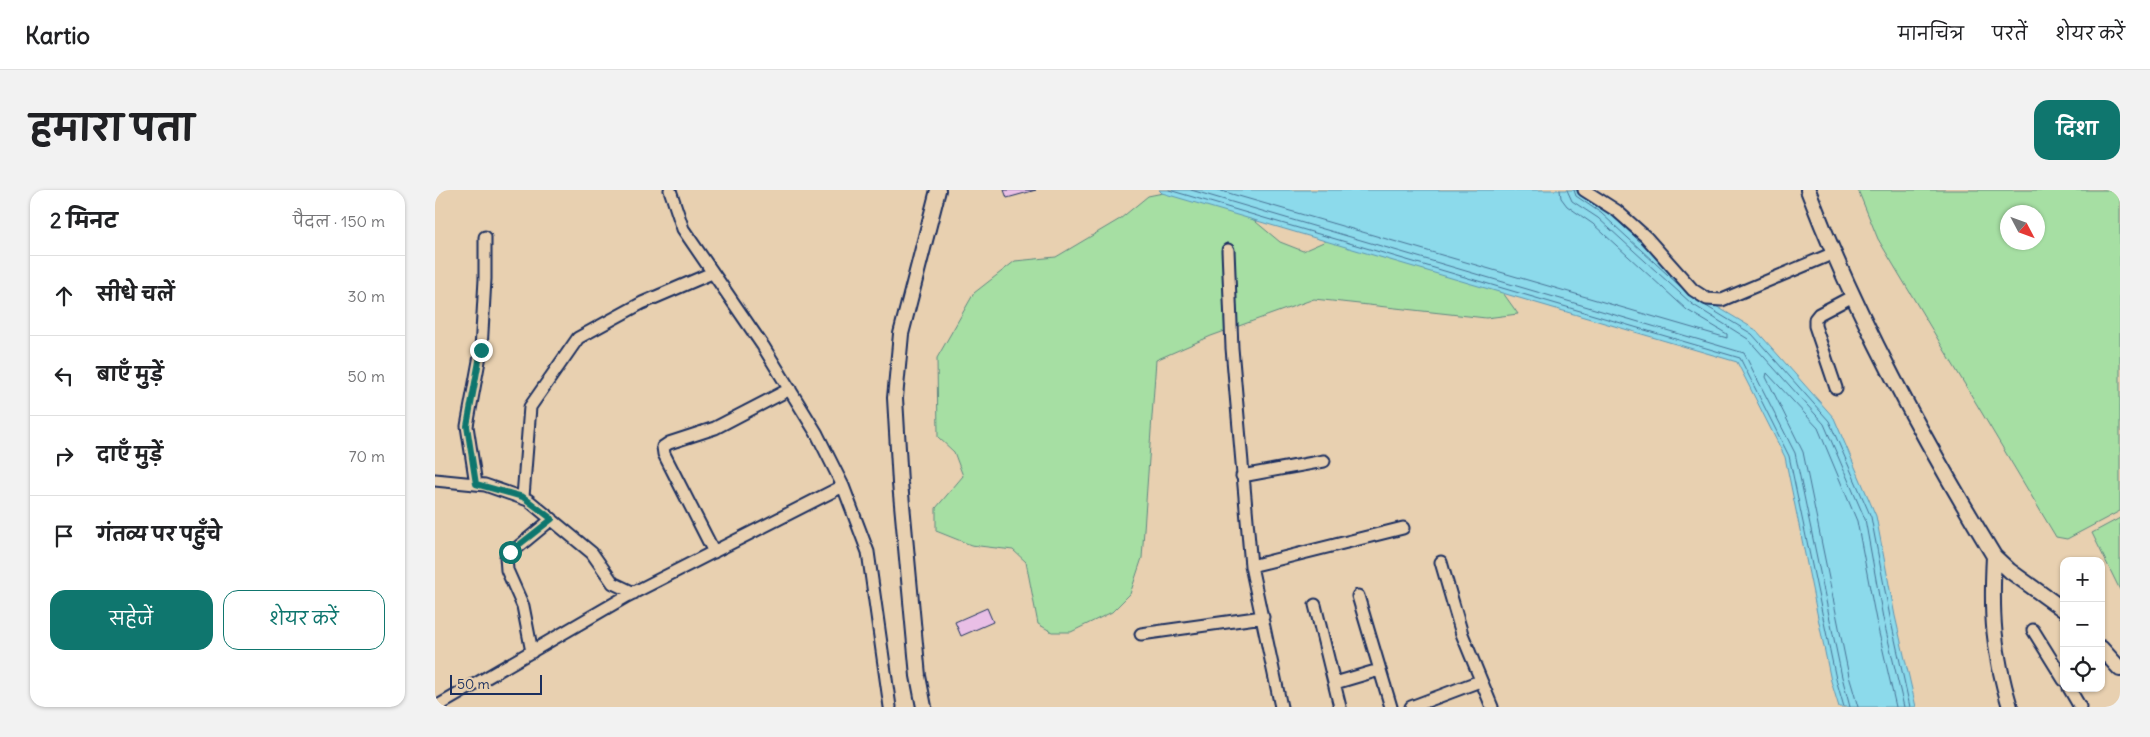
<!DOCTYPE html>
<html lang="hi">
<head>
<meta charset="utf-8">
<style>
  :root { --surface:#fff; --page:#f2f2f2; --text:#202124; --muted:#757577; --line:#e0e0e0; --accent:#0f766e }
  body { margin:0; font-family:Delius,"Playpen Sans Deva",sans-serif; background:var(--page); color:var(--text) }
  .controls { position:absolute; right:15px; bottom:15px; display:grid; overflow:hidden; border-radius:10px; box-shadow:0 1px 4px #0004 }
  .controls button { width:45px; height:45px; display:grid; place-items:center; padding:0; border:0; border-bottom:1px solid var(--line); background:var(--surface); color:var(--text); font:25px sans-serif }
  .compass { position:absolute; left:1565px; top:15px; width:45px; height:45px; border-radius:50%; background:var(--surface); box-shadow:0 1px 4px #0004; rotate:131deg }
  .scale { position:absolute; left:15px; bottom:12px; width:92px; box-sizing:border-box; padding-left:5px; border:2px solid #1b2f5e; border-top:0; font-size:14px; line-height:18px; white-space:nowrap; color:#1b2f5e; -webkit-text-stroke:4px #e8d0b0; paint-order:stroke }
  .stop { position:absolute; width:15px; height:15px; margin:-11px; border:4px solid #0f766e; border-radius:50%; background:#fff }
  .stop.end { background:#0f766e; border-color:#fff; box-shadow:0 1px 5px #0008 }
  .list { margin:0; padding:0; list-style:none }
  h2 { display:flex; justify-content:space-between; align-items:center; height:65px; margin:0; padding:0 20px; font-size:21px }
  h2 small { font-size:16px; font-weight:400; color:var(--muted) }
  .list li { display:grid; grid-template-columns:32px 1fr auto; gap:15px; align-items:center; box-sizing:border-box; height:80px; padding:0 20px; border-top:1px solid var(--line) }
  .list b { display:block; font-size:19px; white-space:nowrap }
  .list em { font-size:16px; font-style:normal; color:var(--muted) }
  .actions { display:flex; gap:10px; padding:15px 20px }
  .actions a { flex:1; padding:11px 0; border:1px solid var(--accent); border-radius:15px; text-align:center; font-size:18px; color:var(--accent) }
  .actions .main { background:var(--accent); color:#fff }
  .icon { flex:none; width:28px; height:28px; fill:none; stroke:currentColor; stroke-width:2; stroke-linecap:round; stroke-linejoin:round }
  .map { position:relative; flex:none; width:1685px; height:517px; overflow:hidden; border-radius:15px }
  header { display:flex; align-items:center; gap:30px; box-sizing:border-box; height:70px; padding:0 25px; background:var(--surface); border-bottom:1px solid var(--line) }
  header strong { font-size:24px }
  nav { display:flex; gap:28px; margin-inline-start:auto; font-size:18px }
  .intro { display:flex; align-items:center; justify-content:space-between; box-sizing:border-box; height:120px; padding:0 30px }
  h1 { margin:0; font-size:35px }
  .button { padding:12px 22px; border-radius:15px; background:var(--accent); color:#fff; font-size:18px; font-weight:700 }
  main { display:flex; gap:30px; padding:0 30px }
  aside { flex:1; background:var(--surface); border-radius:15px; box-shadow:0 1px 4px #0004 }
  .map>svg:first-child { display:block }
  .green { fill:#a6dfa3; stroke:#608780; fill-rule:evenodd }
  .water { fill:#8cdaeb; stroke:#5f96b3 }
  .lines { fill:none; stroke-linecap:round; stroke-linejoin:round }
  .shore { stroke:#487396; stroke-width:1 }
  .building { fill:#e9bfe6; stroke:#1b2f5e }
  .minor-casing { stroke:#1b2f5e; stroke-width:15 }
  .tertiary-casing { stroke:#1b2f5e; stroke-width:18 }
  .minor { stroke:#e8d0b0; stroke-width:11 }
  .tertiary { stroke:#e8d0b0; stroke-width:14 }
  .route { stroke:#0f766e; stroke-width:6 }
</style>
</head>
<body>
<header>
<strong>Kartio</strong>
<nav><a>मानचित्र</a><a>परतें</a><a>शेयर करें</a></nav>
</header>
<div class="intro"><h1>हमारा पता</h1><a class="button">दिशा</a></div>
<main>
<aside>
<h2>2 मिनट<small>पैदल · 150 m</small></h2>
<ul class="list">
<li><svg class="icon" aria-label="ahead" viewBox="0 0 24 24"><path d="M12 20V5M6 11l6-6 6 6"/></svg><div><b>सीधे चलें</b></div><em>30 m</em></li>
<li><svg class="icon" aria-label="left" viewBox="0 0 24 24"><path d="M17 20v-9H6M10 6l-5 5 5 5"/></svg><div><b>बाएँ मुड़ें</b></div><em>50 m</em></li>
<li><svg class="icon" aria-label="right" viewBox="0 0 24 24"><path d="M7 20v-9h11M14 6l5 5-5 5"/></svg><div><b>दाएँ मुड़ें</b></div><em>70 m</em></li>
<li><svg class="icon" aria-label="arrive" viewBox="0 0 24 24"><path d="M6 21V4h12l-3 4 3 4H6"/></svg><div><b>गंतव्य पर पहुँचे</b></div></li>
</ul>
<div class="actions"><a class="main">सहेजें</a><a>शेयर करें</a></div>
</aside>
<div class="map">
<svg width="1685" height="517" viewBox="0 0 1685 517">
  <rect width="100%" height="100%" fill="#e8d0b0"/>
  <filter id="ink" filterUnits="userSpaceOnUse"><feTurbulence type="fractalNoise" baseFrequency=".02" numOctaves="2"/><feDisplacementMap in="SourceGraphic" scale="10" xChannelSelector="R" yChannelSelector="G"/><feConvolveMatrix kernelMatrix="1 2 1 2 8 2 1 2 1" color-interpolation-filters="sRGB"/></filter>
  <g filter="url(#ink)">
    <path class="green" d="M743 0 803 17 845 52 868 61 909 43 1061 93 1083 124 1051 128 879 109 776 146 721 170 707 368 695 404 677 422 636 442H617L603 434 591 372 578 360 536 355 501 341V318L528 286 519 262 503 247 502 168 539 103 580 71 621 67 685 29 713 6Z
      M1423 0H1685V321L1632 349 1621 347 1443 49ZM1572 22H1602V52H1572Z
      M1685 328V400L1657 343Z"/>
    <path class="water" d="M724 0H1141L1170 19 1264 106 1321 140 1399 228 1441 326 1460 426 1481 517H1404L1396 491 1350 267 1302 172 727 3Z"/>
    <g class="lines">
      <path class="shore" d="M734 0 1305 168 1354 266 1401 489 1409 517
        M756 0 1309 163 1360 263 1407 487 1415 517
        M783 0 1292 148V144L1252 120 1158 34 1132 16 1126 8 1125 0
        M1132 0 1137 11 1163 28 1257 114 1313 149 1389 234 1430 329 1448 428 1469 517
        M1139 0 1141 6 1166 23 1246 97
        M1271 116 1317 144 1394 231 1436 327 1455 427 1475 517
        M1423 517 1414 486 1368 262 1331 187 1332 183 1383 238 1422 331 1441 430 1461 517"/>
    </g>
    <path class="building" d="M569 0H601L572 8Z
      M552 418 558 432 526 446 520 432Z"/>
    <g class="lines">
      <g class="minor-casing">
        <path id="minor" d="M235 0 248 39 328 156 382 244 408 296 433 362 455 517
          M1149 0 1182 21 1211 47 1258 100 1272 109 1287 110 1399 63
          M793 60 797 158 816 376 846 517
          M1401 198 1380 136V129L1384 124 1418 106
          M807 286 889 271
          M0 290 50 295 93 310 157 363 178 393 199 403
          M41 294 32 236 46 160 50 89V47
          M88 307 95 217 143 148 207 113 277 83
          M279 362 229 264 228 257 234 253 280 238 355 199
          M1006 372 1027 444 1057 517
          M816 376 968 338
          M923 406 956 517
          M880 415 905 517
          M1598 440 1629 490
          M706 444 828 427
          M97 462 88 416 72 380 71 367 117 329
          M900 493 944 480
          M1634 498 1645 517
          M1 517 192 406 408 296
          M976 517 1045 491"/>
      </g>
      <g class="tertiary-casing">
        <path id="tertiary" d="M1373 0C1422 128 1488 249 1559 366L1575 381 1629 420
          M1559 366C1556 424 1558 461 1575 517
          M1666 458 1685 479
          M489 517 483 486 465 293 460 208 466 144 503 0"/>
      </g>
      <use href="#minor" class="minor"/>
      <use href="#tertiary" class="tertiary"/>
    </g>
  </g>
  <g class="lines" filter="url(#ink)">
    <path class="route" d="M46 160 32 236 41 294 88 307 117 329 75 362"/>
  </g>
</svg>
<div class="controls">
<button>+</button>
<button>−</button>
<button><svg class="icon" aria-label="locate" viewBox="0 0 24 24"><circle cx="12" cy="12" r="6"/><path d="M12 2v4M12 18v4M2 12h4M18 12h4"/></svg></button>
</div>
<svg class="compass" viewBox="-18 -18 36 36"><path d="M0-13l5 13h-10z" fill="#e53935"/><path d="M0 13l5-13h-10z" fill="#757577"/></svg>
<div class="scale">50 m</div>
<div class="stop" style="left:75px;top:362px"></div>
<div class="stop end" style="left:46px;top:160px"></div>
</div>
</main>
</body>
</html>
